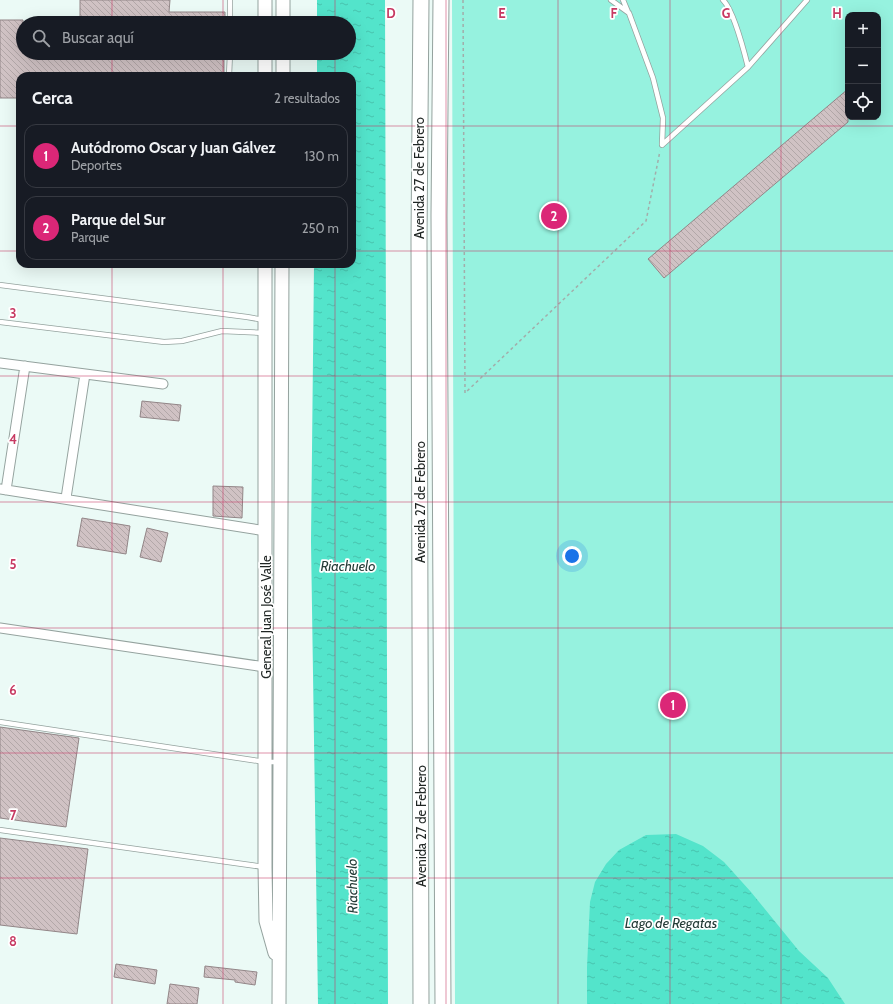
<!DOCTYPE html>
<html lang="es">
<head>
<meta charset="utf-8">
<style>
  :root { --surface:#171b24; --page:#242831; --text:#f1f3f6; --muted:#9ea1a6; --line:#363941; --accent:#db2777 }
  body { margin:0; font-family:Cabin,sans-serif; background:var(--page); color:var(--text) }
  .controls { position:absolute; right:12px; top:12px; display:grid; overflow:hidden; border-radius:8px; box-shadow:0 4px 16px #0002 }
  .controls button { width:36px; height:36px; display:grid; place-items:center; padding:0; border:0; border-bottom:1px solid var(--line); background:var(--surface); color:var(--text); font:20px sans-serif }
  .you { position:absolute; left:572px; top:556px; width:14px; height:14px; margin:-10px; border:3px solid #fff; border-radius:50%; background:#1a73e8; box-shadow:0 0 0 6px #1a73e833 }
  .badge { display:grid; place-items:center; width:26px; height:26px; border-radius:50%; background:var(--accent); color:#fff; font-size:13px; font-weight:700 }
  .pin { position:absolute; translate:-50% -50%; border:2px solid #fff; box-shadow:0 1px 4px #0006 }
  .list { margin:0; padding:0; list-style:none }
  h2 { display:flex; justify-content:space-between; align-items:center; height:52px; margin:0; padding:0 16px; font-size:17px }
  h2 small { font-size:13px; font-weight:400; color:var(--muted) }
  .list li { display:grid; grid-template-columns:26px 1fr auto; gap:12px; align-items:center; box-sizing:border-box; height:64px; margin:0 8px 8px; padding:0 8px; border:1px solid var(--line); border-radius:12px }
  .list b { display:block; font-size:15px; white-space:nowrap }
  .list p { margin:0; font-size:13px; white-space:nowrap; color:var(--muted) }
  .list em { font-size:13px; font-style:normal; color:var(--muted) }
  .icon { flex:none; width:22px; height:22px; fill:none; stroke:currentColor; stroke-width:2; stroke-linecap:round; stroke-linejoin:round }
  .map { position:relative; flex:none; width:893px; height:1004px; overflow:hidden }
  .search { position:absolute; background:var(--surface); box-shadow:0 4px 16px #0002; left:16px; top:16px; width:340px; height:44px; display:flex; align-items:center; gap:10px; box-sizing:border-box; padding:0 14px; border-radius:22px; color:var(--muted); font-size:15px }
  .panel { position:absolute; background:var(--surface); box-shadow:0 4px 16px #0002; left:16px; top:72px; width:340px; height:196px; border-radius:12px }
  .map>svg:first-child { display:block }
  .park { fill:#96f2df; fill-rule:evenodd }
  .water { fill:url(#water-ripples) }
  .building { fill:url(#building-back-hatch); stroke:#928587 }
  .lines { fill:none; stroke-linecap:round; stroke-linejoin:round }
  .lane-casing { stroke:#94a29e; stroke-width:6 }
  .street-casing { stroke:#94a29e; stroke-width:11 }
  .secondary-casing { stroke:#94a29e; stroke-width:15 }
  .primary-casing { stroke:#94a29e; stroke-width:17 }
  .path { stroke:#a2adaa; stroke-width:1.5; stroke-dasharray:3 3; stroke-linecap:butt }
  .lane { stroke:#fff; stroke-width:4.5 }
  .street { stroke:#fff; stroke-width:9 }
  .secondary { stroke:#fff; stroke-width:13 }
  .primary { stroke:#fff; stroke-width:15 }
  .grid { fill:none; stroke:#c73962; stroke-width:1; stroke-opacity:0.55 }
  .labels { text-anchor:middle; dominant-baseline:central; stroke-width:3.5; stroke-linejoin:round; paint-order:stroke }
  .street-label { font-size:13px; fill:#1f2523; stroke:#fff }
  .water-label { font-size:14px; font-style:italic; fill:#233b36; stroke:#fff }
  .grid-label { font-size:13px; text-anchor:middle; font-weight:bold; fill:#c73962; stroke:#fff; stroke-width:3.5; stroke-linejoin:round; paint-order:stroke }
</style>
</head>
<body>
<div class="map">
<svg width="893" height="1004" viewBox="0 0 893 1004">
  <defs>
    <pattern id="water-ripples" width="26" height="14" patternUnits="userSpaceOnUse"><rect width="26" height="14" fill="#53e4cb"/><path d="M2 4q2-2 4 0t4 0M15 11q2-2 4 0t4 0" fill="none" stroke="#48c3ae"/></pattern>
    <pattern id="building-back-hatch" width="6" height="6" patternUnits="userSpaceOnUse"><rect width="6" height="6" fill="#d0c2c4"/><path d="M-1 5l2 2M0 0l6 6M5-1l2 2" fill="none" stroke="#b2a7a8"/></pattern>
  </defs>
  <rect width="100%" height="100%" fill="#ebfaf6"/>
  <path class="park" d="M452 0H893V1004H455ZM848 15H878V117H848Z"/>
  <path class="water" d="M317 0H385L388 1004H318L311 542 314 264H352V76H317V53H349V23H317Z
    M676 834 703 846 724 862 751 892 799 951 828 978 845 1004H587V967L590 902 595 882 606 864 619 850 646 835Z"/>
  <path class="building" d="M80 0H170L169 12H225V23H80Z
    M0 20H23V53H224V76H20V98H0Z
    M848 89V122L664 278 648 259Z
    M142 401 181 405 179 421 140 417Z
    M213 486 243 487 242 518 213 516Z
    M82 518 130 526 126 554 77 546Z
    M147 528 168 533 161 562 140 557Z
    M0 727 79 738 66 827 0 818Z
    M0 838 88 849 77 934 0 925Z
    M116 964 157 970 155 984 114 977Z
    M205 966 257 972 255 985 235 982V980L204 977Z
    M170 984 199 988 197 1004H167Z"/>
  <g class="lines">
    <g class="lane-casing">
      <path id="lane" d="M611 0 629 13 653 78 663 118 662 145 748 67 807 0
        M623 0 628 12
        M723 0C734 11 744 51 748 67
        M230 23V0
        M229 76 230 53
        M0 285 247 317 264 320
        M0 322 164 342 182 341 222 331 264 333
        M0 722 265 762H279
        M0 830 264 867"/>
    </g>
    <g class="street-casing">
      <path id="street" d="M0 363 163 384
        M0 489 266 531
        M6 490 25 366
        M66 498 85 374
        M0 628 265 667"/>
    </g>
    <g class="secondary-casing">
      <path id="secondary" d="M265 0V23
        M283 23V0
        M265 53V76
        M283 76V53
        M265 264V867L266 921 275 953
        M279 1004 282 264"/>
    </g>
    <g class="primary-casing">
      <path id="primary" d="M421 0 419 240 421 1004
        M441 0 439 215 443 1004"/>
    </g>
    <path class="path" d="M463 0 465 393 646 221 660 151"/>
    <use href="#lane" class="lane"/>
    <use href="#street" class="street"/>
    <use href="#secondary" class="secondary"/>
    <use href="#primary" class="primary"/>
  </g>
  <path class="grid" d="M112 0V23M223 0V23M335 0V23M446 0V1004M558 0V1004M670 0V1004M781 0V1004M112 53V76M223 53V76M335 53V76M0 126H20M352 126H893M0 251H20M352 251H893M112 264V1004M223 264V1004M335 264V1004M0 376H893M0 502H893M0 628H893M0 753H893M0 878H893"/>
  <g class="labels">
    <g class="street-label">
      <text transform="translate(419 178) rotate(-90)">Avenida 27 de Febrero</text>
      <text transform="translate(420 502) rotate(-90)">Avenida 27 de Febrero</text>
      <text transform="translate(266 617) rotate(-90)">General Juan José Valle</text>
      <text transform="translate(421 826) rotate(-90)">Avenida 27 de Febrero</text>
    </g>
    <g class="water-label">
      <text x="348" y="566">Riachuelo</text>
      <text transform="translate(352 886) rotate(-91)">Riachuelo</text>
      <text x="671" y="923">Lago de Regatas</text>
    </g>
  </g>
  <g class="grid-label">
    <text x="391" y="18">D</text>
    <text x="502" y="18">E</text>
    <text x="614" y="18">F</text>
    <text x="726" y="18">G</text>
    <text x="837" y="18">H</text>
    <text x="13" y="318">3</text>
    <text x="13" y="444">4</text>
    <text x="13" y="569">5</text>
    <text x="13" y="695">6</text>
    <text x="13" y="820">7</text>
    <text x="13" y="946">8</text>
  </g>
</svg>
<div class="controls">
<button>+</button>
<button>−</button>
<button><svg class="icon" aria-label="locate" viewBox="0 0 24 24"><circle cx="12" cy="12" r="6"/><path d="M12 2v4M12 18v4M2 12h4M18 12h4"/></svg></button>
</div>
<div class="you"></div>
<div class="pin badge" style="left:673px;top:705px">1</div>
<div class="pin badge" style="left:554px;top:216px">2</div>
<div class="search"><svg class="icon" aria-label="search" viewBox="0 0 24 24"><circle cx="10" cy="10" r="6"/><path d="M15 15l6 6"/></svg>Buscar aquí</div>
<section class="panel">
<h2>Cerca<small>2 resultados</small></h2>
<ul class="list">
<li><span class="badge">1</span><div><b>Autódromo Oscar y Juan Gálvez</b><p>Deportes</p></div><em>130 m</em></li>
<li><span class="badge">2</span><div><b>Parque del Sur</b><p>Parque</p></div><em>250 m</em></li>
</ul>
</section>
</div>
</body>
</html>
